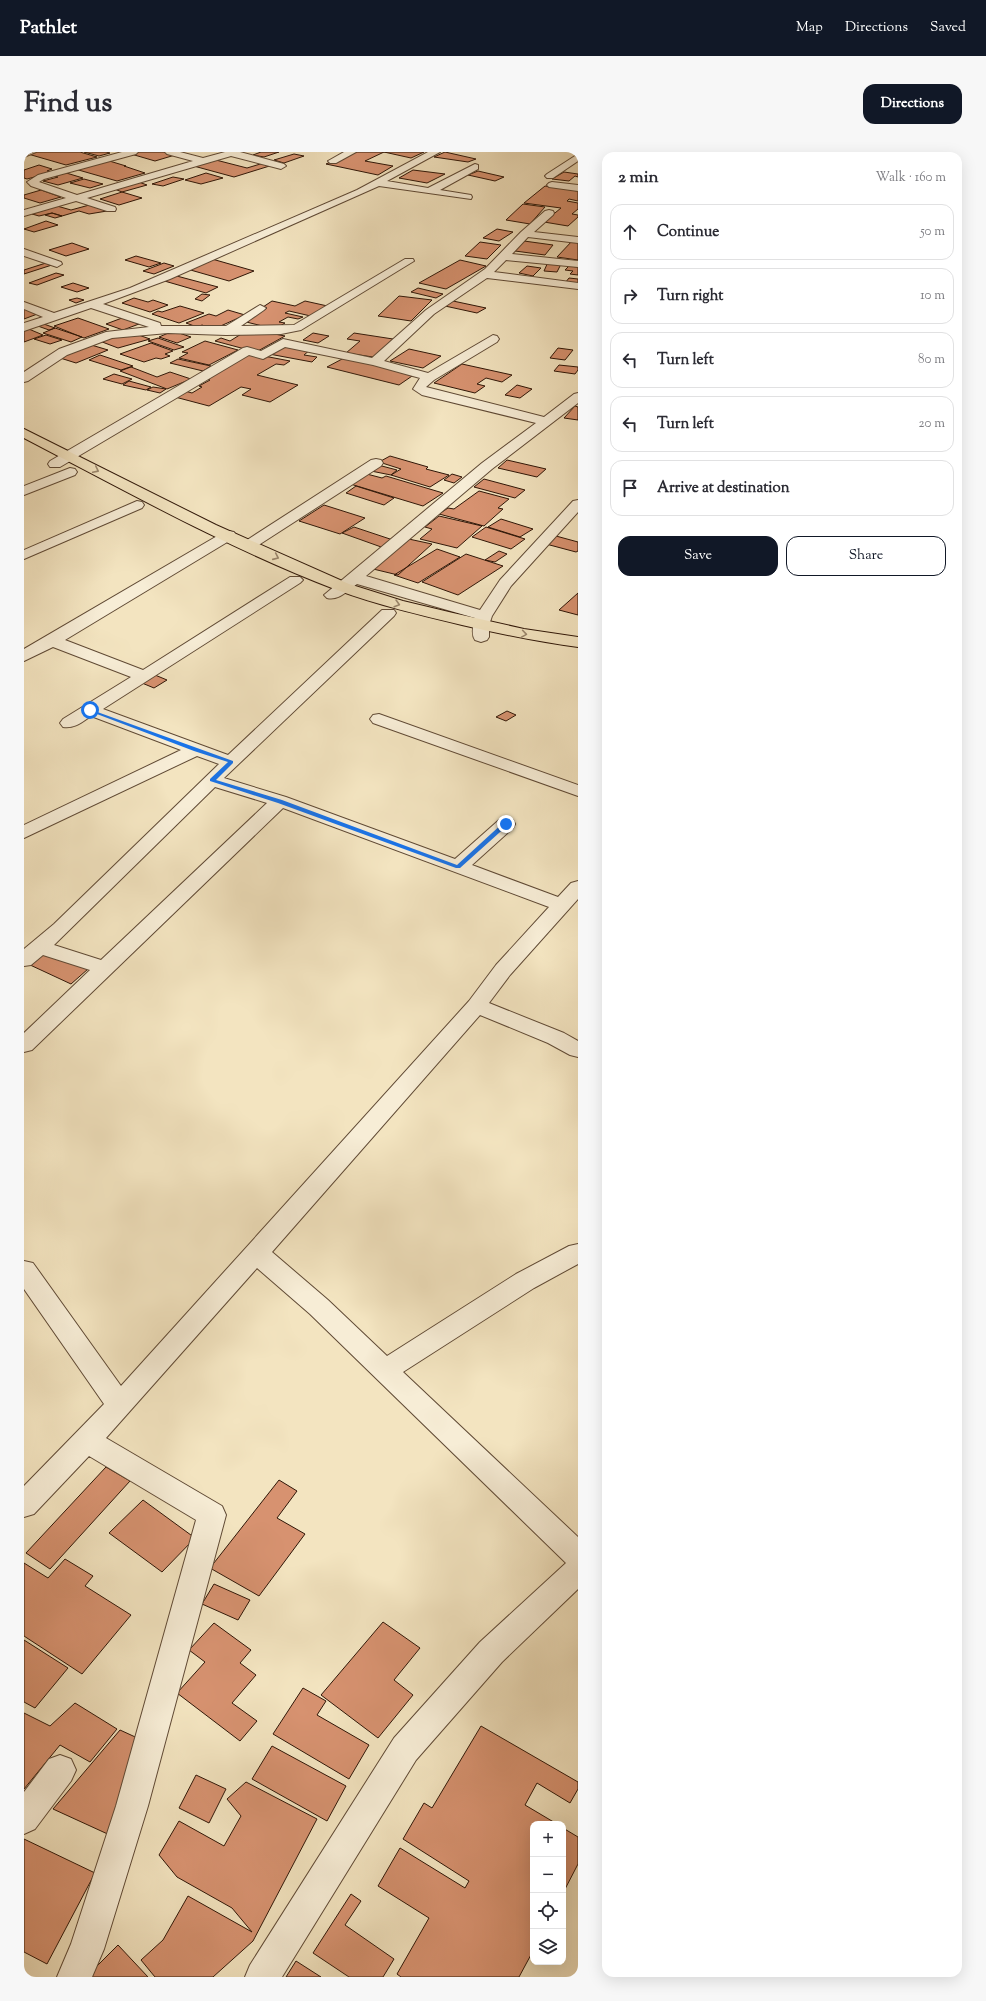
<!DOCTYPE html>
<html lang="en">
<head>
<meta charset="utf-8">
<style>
  :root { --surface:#fff; --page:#f7f7f7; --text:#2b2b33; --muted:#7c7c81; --line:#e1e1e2; --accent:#111827 }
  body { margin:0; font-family:"Sorts Mill Goudy",serif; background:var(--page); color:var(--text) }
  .controls { position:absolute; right:12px; bottom:12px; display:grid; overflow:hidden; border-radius:8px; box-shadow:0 4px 16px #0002 }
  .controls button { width:36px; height:36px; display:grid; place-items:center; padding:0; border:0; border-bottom:1px solid var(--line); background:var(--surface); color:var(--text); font:20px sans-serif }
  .stop { position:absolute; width:12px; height:12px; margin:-9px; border:3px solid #1a73e8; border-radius:50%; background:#fff }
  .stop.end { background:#1a73e8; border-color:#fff; box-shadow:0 1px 4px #0008 }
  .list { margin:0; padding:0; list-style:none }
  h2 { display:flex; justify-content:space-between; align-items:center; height:52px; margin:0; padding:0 16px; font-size:17px }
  h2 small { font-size:13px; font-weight:400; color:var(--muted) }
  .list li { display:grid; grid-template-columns:26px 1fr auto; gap:12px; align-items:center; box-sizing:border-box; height:56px; margin:0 8px 8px; padding:0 8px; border:1px solid var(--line); border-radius:12px }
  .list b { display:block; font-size:15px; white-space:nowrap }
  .list em { font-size:13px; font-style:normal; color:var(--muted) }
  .actions { display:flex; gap:8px; padding:12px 16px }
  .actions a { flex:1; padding:9px 0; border:1px solid var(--accent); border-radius:12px; text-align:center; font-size:14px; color:var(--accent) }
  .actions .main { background:var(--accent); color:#fff }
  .icon { flex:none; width:22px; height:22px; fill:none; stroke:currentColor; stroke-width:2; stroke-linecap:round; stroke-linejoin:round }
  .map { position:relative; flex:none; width:554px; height:1825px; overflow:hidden; border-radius:12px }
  header { display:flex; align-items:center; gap:24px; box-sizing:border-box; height:56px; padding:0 20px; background:var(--accent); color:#fff }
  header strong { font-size:19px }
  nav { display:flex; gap:22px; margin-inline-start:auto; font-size:14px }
  .intro { display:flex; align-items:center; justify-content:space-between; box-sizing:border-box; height:96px; padding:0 24px }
  h1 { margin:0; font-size:28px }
  .button { padding:10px 18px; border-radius:12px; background:var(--accent); color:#fff; font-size:14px; font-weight:700 }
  main { display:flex; gap:24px; padding:0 24px }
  aside { flex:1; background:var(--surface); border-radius:12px; box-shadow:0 4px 16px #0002 }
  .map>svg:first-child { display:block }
  .building { fill:#d79270; stroke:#2f1607 }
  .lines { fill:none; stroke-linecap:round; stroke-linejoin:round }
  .minor-casing { stroke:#604a35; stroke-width:2 }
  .major-casing { stroke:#2f1607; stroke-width:2 }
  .minor { fill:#f7edd6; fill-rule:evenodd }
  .major { fill:#f3e4c0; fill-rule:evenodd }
  .oneway { stroke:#9b876d }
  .route { fill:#1a73e8 }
</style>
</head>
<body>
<header>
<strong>Pathlet</strong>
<nav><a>Map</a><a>Directions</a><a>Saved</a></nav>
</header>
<div class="intro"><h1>Find us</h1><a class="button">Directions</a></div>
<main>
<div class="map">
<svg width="554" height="1825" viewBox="0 0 554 1825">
  <rect width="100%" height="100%" fill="#f3e4c0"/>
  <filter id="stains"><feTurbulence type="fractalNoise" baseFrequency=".005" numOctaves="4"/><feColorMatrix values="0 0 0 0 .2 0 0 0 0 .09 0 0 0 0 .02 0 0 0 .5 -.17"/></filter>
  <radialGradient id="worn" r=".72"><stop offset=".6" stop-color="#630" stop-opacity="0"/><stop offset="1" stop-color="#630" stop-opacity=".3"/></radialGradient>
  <path class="building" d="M10 0H56L73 5 42 13 4 2Z
    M60 0H82L86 1 75 4Z
    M115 0H140L151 3 131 9 107 2Z
    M237 0H255L240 5 229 3Z
    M331 0H400L387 6 360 0 341 9 369 14 354 23 302 12Z
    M421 0 452 7 444 10 410 5Z
    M270 2 280 4 260 11 250 8Z
    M188 7 223 16 243 10 252 12 210 25 166 13Z
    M82 8 102 14H100L121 21 93 29 51 17Z
    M15 13 28 17 23 19 29 20 3 27 0 26V18Z
    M389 18 421 22 403 31 375 26Z
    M454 19 480 25 471 29 444 23Z
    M39 20 59 26 34 33 19 29 34 25 28 23Z
    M540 20 554 22V25L551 24 545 29 528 27Z
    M182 21 199 26 177 32 161 28Z
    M149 25 160 27 139 34 128 32Z
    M60 27 79 32 66 36 46 31Z
    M112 29 123 33 98 40 88 36Z
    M521 34 554 39V49L545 47 543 49 554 51V57L548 62 554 63V65L544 74 520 70 537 56 500 51Z
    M17 38 37 45 16 51 0 46V43Z
    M98 40 118 46 95 53 76 47Z
    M69 52 89 58 65 62 55 59 38 64 28 61 15 64 8 62 33 54 47 58Z
    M499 52 521 55 506 72 482 68Z
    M28 61 38 64 31 66 21 63Z
    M22 69 34 73 10 80 0 77Z
    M473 77 489 80 475 89 459 86Z
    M549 88 554 89V108L533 105Z
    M500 89 529 93 521 103 491 99Z
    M456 90 477 93 463 107 441 104Z
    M48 91 65 97 42 104 25 98Z
    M112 104 137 111 125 115 101 108Z
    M188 107 230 119 205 129 163 117Z
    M436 108 462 114 422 137 395 131Z
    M25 110 31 112 0 122V118Z
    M524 110 537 112 533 120 520 119Z
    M140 111 150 114 130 122 119 119Z
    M503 114 517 116 509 124 495 121Z
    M545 114 554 115V123L546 122 549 119 541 118Z
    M32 121 40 123 13 133 5 131Z
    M149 123 194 135 182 141 137 128Z
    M545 126 554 127V132L541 131Z
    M49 131 65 136 53 140 37 135Z
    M394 136 419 142 412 146 387 140Z
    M178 142 186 143 178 149 171 147Z
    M375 144 408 148 387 169 354 164Z
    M53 146 60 148 52 151 45 148Z
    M110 146 124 150 129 148 144 153 126 160 98 151Z
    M248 149 271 154 281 149 308 155 291 165 265 159 261 161 279 165 274 167 264 165 255 170 261 171 251 177 218 169 243 156 239 155Z
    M429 149 462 156 453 161 421 154Z
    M156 154 180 161 155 171 128 162 134 159 138 160Z
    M0 156 16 161 0 167Z
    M204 158 221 163 190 177 178 173 173 175 162 171 185 162 192 164Z
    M54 166 85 177 60 186 30 174Z
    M98 166 115 172 99 178 82 172Z
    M17 171 31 176 25 178 11 173Z
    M0 175 19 183 0 190Z
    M31 176 58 185 47 190 19 181Z
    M149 179 167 185 153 191 135 185Z
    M222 179 240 180 261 184 232 200 191 189 197 186 206 189Z
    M106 180 126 187 94 196 73 188Z
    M289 181 305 184 294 191 279 188Z
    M330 181 369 187 349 205 322 201 336 189 323 187Z
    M22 183 38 188 26 192 10 187Z
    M134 186 160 195 150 198 124 189Z
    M181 189 214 198 185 213 155 206 164 201 158 200Z
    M127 191 149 199 141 202 146 204 137 207 132 206 120 210 96 202Z
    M64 192 84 198 52 211 33 205Z
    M259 192 287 197 280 203 293 205 288 210 245 202Z
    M534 196 549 198 541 208 526 206Z
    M385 197 417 204 399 216 366 209Z
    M224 201 266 209 260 213 252 212 233 223 274 233 246 250 218 243 227 237 217 235 185 254 151 245 161 239 168 241 178 235 175 234 186 228 180 226Z
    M76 203 109 214 97 218 65 208Z
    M320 206 391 222 375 233 303 215Z
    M154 207 187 214 179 219 146 211Z
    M438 212 488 223 478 230 462 226 453 232 461 234 451 241 410 231Z
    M535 213 554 215V218L551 222 530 219Z
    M107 215 133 225 146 220 167 227 143 237 96 219Z
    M90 222 108 227 98 232 79 227Z
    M105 229 127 235 122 238 99 233Z
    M493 233 508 237 496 246 481 243Z
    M129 235 142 237 136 241 123 238Z
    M551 254 554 255V268L540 266Z
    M366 304 404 315 402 317 425 323 406 335 367 323 377 317 355 310Z
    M483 308 522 317 513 325 474 316Z
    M354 313 373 318 367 323 347 319Z
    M339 321 358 326 362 324 419 341 399 354 323 331Z
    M428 322 438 325 430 331 420 328Z
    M460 327 501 338 491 346 450 335Z
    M332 334 370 346 360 353 322 341Z
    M455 339 485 347 474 356 479 357 460 374 415 362 424 356 430 357Z
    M300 353 341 366 316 382 275 369Z
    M415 364 458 374 433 396 396 387 408 377 401 375Z
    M477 367 509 377 496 385 464 375Z
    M330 375 372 389 360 396 318 381Z
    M462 375 501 387 487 397 448 385Z
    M532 384 554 390V399L552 400 522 392Z
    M380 386 408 392 374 423 345 416Z
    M413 397 436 405 394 431 370 423Z
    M475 399 483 402 471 410 461 408Z
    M442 402 479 414 434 443 398 430Z
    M554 441V463L535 458Z
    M131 523 143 528 130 536 118 531Z
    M483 559 492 563 482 569 472 565Z
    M22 798 64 817 47 832 4 812Z
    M82 1315 106 1329 26 1417 2 1401Z
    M255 1328 273 1339 253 1366 281 1382 235 1444 186 1416Z
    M119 1348 171 1386 138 1420 85 1381Z
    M41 1407 69 1424 61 1434 107 1463 58 1522 0 1484V1411L24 1426Z
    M190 1432 226 1448 214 1468 178 1452Z
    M359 1470 396 1496 370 1528 389 1543 354 1586 297 1543Z
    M190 1471 227 1498 216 1511 232 1523 208 1551 233 1569 216 1589 153 1541 181 1510 165 1498Z
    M0 1488 44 1516 11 1556 0 1550Z
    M279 1536 302 1549 293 1563 345 1593 325 1627 249 1582Z
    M51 1551 93 1577 66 1610 36 1593 0 1637V1561L26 1574Z
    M457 1574 554 1630V1637L546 1651 513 1631 501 1653 533 1672H509V1799L495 1825H377L373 1822 405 1766 354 1734 376 1696 441 1736 445 1729 379 1687 400 1651 408 1656Z
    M96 1578 120 1589 88 1684 29 1657Z
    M248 1594 322 1634 303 1669 228 1627Z
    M172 1623 202 1637 185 1671 155 1656Z
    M222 1630 293 1667 229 1789 189 1825H131L117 1808 139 1788 164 1744 228 1780 208 1756 153 1725 135 1703 155 1669 200 1694 217 1664 203 1647Z
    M539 1676 554 1685V1712L539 1741Z
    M0 1687 71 1721 23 1812 0 1800Z
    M327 1742 337 1749 321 1773 370 1807 359 1825H325L289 1801Z
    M94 1793 124 1825H62Z
    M272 1809 297 1825H262Z"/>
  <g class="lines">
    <g class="minor-casing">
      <path id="minor" d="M0 0H12L0 5Z
        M98 0H114L112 2 20 27 15 30 53 43 169 9 143 2 141 0H156L179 6 201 0H216L260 12 262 14 257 17 207 4 63 46 91 55 92 57 91 59H83L52 49 0 64V58L42 46 7 34 3 30 14 23Z
        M320 0H332L312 11H306L304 9Z
        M404 0H416L363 29 404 36 451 12 454 13V17L416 38 447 43 448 45 447 47 355 34 146 127 79 152 136 171 137 174H202L236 153 242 156 240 158 217 174 270 173 381 107H389L390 109 277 178 257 182 202 183 144 181 88 186 43 203 4 229 0 230V220L35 197 82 180 125 175 67 156 0 179V171L19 165 0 157V150L30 161 106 136 333 38Z
        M554 2V9L529 26H523L521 24 523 22Z
        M528 30 554 33V39L525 35 523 33 525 31Z
        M525 58 529 59 530 61 529 63 510 80 554 85V91L504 85 488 102 554 109V115L482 108 470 120 554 131V137L463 126 410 162 360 209 404 221 469 183 473 184 475 187 473 190 410 228 402 235 520 265 550 242 554 241V251L468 317 342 424 456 458 476 428 549 349 554 348V360L487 434 468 464 465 473V485L463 488 457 490 451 488C447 482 449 473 451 466L333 432C324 438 315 449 303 446L300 443 458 311 512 271 398 243 389 237 396 226 349 213 261 195 239 207 225 203 36 315H26L24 312 26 309 219 196 223 195 237 199 259 187 348 206 402 158 461 117 497 80 521 59Z
        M0 97 37 110 38 112 33 115 0 104Z
        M352 307 357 308 359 311 357 314 230 396H220L218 393 220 390 347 308Z
        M46 316 51 317 53 320 51 323 0 343V334Z
        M113 349 118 350 120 353 118 356 0 407V398Z
        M205 379 210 380 212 383 210 386 41 488 119 518 266 425H276L279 428 276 431 79 557 204 603 358 458H370L372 461 370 464 200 626 262 645 431 707 475 668 482 666 489 668 491 672 489 676 448 713 534 745 547 731 554 729V747L486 823 465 851 540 881 554 889V905L546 903 524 891 456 863 248 1100 304 1148 363 1204 492 1122 545 1094 554 1092V1112L510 1136 379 1220 554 1385V1437L478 1510 392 1608 258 1825H221L226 1813 370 1586 456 1490 542 1411 286 1162 233 1116 82 1286 198 1354 202 1363 124 1654 80 1797 68 1825H33L47 1792 92 1654 172 1368 65 1304 10 1362 0 1365V1334L80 1252 0 1137V1109L9 1111 97 1234 445 849 472 813 525 755 259 656 8 898 0 900V881L66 818 19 803 7 813 0 814V797L30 772 195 612 173 604 0 686V673L157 598 67 564C58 570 50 577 39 575L36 571 39 567 107 525 29 495 0 509V497L200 380ZM191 635 243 651 77 808 30 793Z
        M355 562 554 633V644L349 571 346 567 349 563Z
        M36 1603 47 1607 52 1618 47 1629 11 1677 0 1682V1640L25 1607Z"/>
    </g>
    <g class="major-casing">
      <path id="major" d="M0 277 192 373 325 432 379 449 429 461 500 477 554 485V495C515 490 477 482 438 473 396 463 354 453 313 438 205 397 102 339 0 286Z"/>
    </g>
    <use href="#minor" class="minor"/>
    <use href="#major" class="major"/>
  </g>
  <defs><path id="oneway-chevron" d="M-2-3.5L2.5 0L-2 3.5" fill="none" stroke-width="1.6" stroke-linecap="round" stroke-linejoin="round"/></defs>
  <g class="oneway">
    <use href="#oneway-chevron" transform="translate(72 318) rotate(26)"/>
    <use href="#oneway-chevron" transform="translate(252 405) rotate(24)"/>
    <use href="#oneway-chevron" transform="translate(373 452) rotate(16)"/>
    <use href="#oneway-chevron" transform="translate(500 482) rotate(9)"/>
  </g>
  <path class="route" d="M65 557 209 609V611L192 628 258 648 433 713 480 670 485 672 436 716H432L254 651 186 629V627L204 610 170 599 65 559Z"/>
  <rect width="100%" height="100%" filter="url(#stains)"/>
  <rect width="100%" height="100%" fill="url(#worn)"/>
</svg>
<div class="controls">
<button>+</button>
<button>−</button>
<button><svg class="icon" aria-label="locate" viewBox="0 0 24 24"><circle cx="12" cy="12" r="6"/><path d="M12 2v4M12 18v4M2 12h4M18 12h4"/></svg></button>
<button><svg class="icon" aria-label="layers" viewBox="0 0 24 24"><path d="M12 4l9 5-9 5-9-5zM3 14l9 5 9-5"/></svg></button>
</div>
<div class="stop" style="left:66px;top:558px"></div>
<div class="stop end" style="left:482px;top:672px"></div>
</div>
<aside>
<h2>2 min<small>Walk · 160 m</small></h2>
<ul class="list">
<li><svg class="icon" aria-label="ahead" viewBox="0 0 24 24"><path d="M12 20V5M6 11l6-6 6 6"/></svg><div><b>Continue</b></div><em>50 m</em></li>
<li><svg class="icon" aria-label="right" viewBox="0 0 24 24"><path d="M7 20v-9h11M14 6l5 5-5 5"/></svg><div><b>Turn right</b></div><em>10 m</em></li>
<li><svg class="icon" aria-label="left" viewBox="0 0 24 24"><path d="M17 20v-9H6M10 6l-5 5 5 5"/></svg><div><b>Turn left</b></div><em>80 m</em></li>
<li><svg class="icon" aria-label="left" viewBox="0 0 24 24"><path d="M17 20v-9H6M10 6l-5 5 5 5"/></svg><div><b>Turn left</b></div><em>20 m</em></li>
<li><svg class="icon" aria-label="arrive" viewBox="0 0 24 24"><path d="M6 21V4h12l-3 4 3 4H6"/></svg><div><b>Arrive at destination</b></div></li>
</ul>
<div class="actions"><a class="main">Save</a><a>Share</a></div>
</aside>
</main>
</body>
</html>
